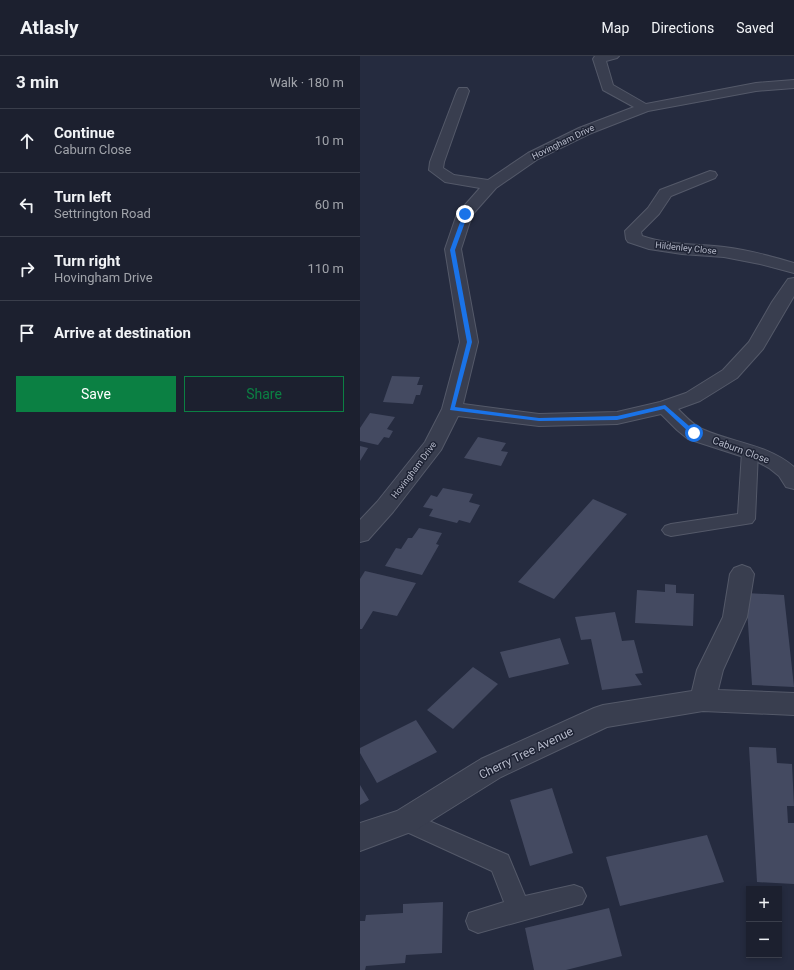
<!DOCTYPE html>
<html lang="en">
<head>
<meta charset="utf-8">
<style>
  :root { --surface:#1c202f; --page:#252837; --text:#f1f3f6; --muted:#a0a3aa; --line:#3a3e4b; --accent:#0b8043 }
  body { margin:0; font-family:Roboto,sans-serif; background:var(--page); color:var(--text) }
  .controls { position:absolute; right:12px; bottom:12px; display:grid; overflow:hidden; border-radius:0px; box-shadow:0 2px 6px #0003 }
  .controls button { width:36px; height:36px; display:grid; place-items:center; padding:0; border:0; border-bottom:1px solid var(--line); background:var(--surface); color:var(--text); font:20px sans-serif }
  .stop { position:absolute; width:12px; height:12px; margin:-9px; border:3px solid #1a73e8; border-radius:50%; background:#fff }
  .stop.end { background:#1a73e8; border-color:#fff; box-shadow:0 1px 4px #0008 }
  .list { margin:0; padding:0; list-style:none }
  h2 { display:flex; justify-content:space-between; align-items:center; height:52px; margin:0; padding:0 16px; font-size:17px }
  h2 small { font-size:13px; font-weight:400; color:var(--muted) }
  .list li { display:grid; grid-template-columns:26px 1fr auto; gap:12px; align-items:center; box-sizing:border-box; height:64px; padding:0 16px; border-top:1px solid var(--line) }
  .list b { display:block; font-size:15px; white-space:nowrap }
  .list p { margin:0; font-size:13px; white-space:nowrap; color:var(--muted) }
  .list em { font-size:13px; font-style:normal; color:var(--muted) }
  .actions { display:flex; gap:8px; padding:12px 16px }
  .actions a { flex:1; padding:9px 0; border:1px solid var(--accent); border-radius:0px; text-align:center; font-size:14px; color:var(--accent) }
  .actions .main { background:var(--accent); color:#fff }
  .icon { flex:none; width:22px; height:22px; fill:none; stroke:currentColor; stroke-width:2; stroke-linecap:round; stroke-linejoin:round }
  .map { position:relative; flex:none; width:434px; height:914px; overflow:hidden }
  header { display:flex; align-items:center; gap:24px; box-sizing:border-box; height:56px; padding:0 20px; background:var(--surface); border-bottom:1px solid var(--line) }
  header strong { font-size:19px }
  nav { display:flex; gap:22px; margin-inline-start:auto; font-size:14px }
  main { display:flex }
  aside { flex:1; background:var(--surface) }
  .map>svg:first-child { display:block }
  .building { fill:#444a61 }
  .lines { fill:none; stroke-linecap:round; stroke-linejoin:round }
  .service-casing { stroke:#545969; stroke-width:2 }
  .minor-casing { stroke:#545969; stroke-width:2 }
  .service { fill:#393e4f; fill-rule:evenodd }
  .minor { fill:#393e4f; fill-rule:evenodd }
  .route { fill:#1a73e8 }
  .labels { text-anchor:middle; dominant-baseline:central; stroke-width:3; stroke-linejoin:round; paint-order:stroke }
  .far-street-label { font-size:9px; fill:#b5b9c9; stroke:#1e2334 }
  .street-label { font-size:10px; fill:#b5b9c9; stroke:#1e2334 }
  .near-street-label { font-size:12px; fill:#b5b9c9; stroke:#1e2334 }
</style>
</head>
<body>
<header>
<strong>Atlasly</strong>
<nav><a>Map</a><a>Directions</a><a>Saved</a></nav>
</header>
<main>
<aside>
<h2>3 min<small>Walk · 180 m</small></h2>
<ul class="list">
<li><svg class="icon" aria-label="ahead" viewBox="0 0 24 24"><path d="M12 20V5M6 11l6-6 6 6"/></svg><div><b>Continue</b><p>Caburn Close</p></div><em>10 m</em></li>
<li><svg class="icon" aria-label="left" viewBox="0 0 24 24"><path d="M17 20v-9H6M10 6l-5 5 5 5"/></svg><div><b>Turn left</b><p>Settrington Road</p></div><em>60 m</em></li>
<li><svg class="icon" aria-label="right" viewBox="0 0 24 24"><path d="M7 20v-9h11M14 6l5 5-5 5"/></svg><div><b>Turn right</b><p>Hovingham Drive</p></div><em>110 m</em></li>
<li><svg class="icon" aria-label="arrive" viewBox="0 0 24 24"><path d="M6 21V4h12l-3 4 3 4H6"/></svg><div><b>Arrive at destination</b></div></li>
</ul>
<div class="actions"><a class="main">Save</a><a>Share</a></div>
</aside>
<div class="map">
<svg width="434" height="914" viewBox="0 0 434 914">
  <rect width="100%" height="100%" fill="#252b3f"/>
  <path class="building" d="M32 320 60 321 57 329H63L60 339H56L53 348 23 346Z
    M10 357 35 361 27 373 33 375 29 382 24 381 18 389 0 385V372Z
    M118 381 146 387 141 395 148 396 141 410 104 402Z
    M0 390 8 392 0 405Z
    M83 432 113 438 109 446 120 449 110 467 99 464 97 467 69 460 73 453 63 451 71 439 77 441Z
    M233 443 267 458 194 543 158 526Z
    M59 472 82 477 76 488 79 489 62 519 25 510 36 492 41 493 48 482H52Z
    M5 515 56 527 37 560 13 555 2 573H0V523Z
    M305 528 316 529V537L334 538 333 570 275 567 277 534 305 536Z
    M386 537 424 539 434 631 392 629Z
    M255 556 262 585 274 584 283 617 275 618 282 629 242 634 231 583 221 584 215 561Z
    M200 582 209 608 149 622 140 596Z
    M113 611 138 628 93 673 67 654Z
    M56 664 77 696 17 727 0 697V692Z
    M389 691 416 692 417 707 432 708 434 750H427L428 767H434V828L397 826Z
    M0 729 9 744 0 749Z
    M192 732 213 797 170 810 150 744Z
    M347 779 364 826 260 850 246 801Z
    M83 846 82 897 46 899 45 907 6 910 5 914H0V865H5L6 859 43 857V848Z
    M249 852 262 900 206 914H174L165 872Z"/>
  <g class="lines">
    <g class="service-casing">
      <path id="service" d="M390 391 396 392 398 396 395 463 392 467 311 480 305 478 302 474 305 470 311 468 378 458 382 396 384 392Z
        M46 755 148 799 165 840 214 829 222 832 226 840 222 848 118 877 109 873 106 865 109 857 144 846 132 815 38 772 35 765 38 758Z"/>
    </g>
    <g class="minor-casing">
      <path id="minor" d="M235 0H259L257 2 246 5 253 29 286 48 396 27 434 24V32L396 35 288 55 229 78 178 103 136 132 112 159 101 193 118 286 103 348 179 358 257 356 300 346 326 337 363 314 389 286 412 246 428 223 434 222V240L403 293 377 322 340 345 318 353C325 360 333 369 342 373 373 387 407 388 434 411V433L426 431 419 420 409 412 396 405 328 383 317 374 301 358 257 368 179 370 98 360 81 394 33 456 8 484 0 486V464L17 446 65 386 82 353 100 286 85 193 97 158 120 132 85 126 69 114 70 106 97 35 99 32H107L109 35 84 106 83 112 94 119 128 124 168 97 219 72 274 51 243 34 233 3Z
        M350 115 355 116 357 119 355 122 311 140 299 158 281 176 282 180C308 189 337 188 364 191 388 194 411 200 434 207V217L400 208 364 201 322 198 289 193 268 186 266 183 265 175 288 152 300 134Z
        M382 509 390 512 394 518 387 561 363 614 358 634 434 637V659L343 655 247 671 141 721 56 774 0 795V767L37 755 121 703 234 652 243 649 332 635 337 614 363 561 370 518 374 512Z"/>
    </g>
    <use href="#service" class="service"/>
    <use href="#minor" class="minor"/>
  </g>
  <path class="route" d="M105 157 108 158 95 194 112 286 95 351 179 362 257 360 305 349 336 376V378H331L304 353 257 364 179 365 90 354 107 286 90 194 103 158Z"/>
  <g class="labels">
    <g class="far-street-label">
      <text transform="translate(203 86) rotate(-26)">Hovingham Drive</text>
      <text transform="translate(326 192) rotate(6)">Hildenley Close</text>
      <text transform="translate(54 414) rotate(-53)">Hovingham Drive</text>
    </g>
    <g class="street-label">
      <text transform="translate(381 394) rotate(20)">Caburn Close</text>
    </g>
    <g class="near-street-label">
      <text transform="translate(166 697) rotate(-26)">Cherry Tree Avenue</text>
    </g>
  </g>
</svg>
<div class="controls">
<button>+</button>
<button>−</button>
</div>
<div class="stop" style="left:334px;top:377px"></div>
<div class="stop end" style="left:105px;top:158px"></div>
</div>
</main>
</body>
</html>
